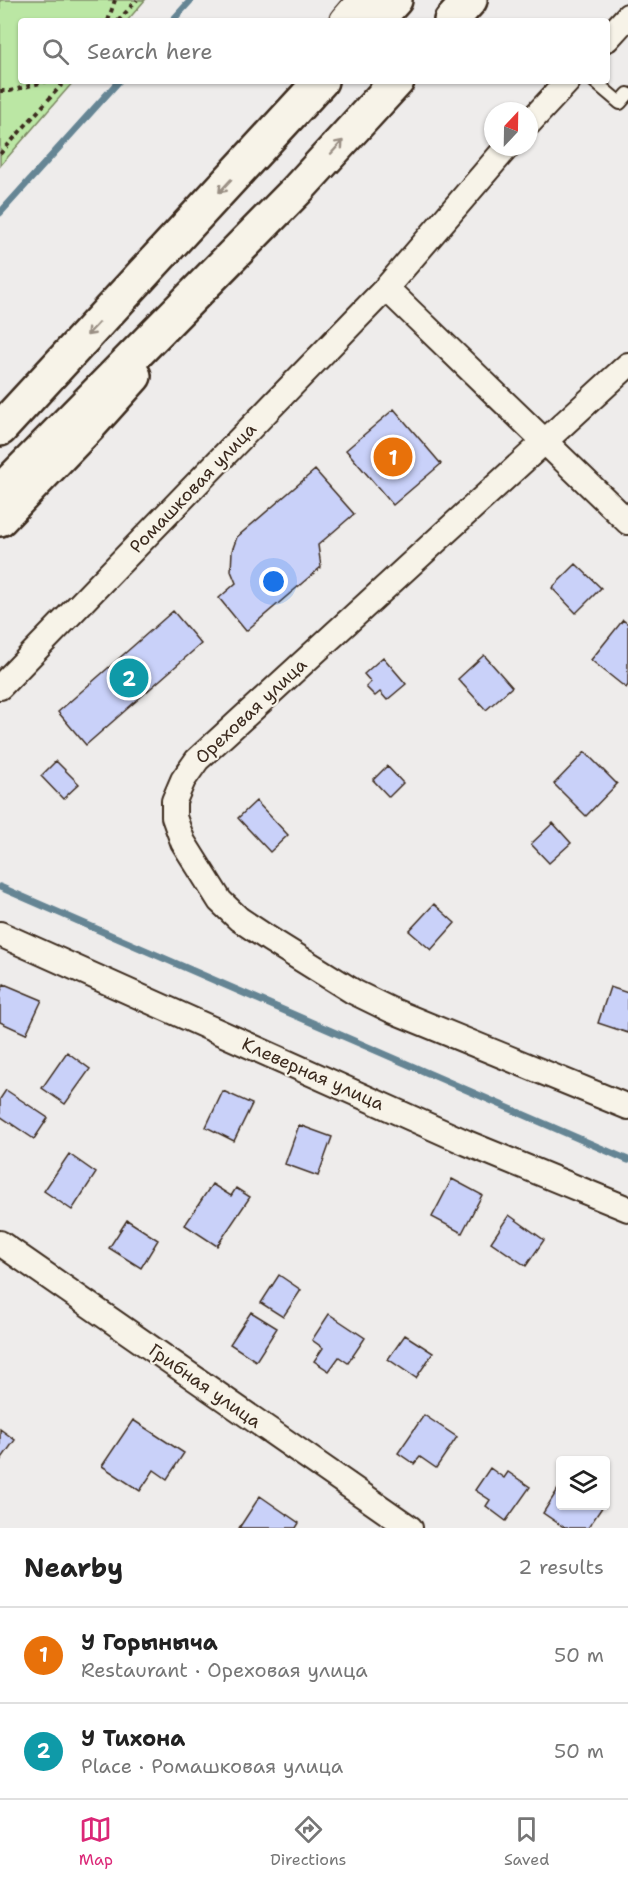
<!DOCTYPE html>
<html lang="en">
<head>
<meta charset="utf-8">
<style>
  :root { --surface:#fff; --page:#f2f2f2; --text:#222; --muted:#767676; --line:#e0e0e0; --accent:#db2777 }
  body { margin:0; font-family:"Shantell Sans",sans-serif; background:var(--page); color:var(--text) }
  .controls { position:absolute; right:18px; bottom:18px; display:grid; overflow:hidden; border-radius:6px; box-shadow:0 2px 4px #0004 }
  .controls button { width:54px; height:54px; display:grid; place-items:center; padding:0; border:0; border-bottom:2px solid var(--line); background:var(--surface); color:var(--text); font:30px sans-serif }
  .compass { position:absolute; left:484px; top:102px; width:54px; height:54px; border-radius:50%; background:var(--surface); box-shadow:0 2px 4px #0004; rotate:22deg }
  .you { position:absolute; left:274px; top:582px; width:21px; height:21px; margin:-15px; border:4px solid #fff; border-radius:50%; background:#1a73e8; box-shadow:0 0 0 9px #1a73e833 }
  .badge { display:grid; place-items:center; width:39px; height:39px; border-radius:50%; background:var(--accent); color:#fff; font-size:20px; font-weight:700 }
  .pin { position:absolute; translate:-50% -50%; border:3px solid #fff; box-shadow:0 2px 6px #0006 }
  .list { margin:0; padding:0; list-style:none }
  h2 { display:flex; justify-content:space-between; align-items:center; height:78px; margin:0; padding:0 24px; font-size:26px }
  h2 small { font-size:20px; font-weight:400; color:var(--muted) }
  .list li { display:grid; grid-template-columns:39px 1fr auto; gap:18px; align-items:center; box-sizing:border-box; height:96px; padding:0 24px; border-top:2px solid var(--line) }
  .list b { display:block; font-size:22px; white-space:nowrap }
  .list p { margin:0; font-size:20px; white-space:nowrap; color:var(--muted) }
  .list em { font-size:20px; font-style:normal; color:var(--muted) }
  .icon { flex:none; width:33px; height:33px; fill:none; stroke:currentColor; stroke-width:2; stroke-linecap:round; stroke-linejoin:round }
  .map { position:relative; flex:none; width:628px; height:1528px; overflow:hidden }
  .search { position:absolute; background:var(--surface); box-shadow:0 2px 4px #0004; left:18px; right:18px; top:18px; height:66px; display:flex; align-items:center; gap:15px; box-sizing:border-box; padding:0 21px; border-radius:6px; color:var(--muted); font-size:22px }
  .sheet { height:270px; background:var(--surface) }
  nav { display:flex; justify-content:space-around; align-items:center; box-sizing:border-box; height:84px; border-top:2px solid var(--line); background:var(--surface); font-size:16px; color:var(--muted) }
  nav a { display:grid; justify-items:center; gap:3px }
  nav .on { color:var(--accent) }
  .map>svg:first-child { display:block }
  .green { fill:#bbe7a4; stroke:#7b8861; stroke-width:1.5 }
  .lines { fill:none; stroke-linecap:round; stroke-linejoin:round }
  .stream { stroke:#658594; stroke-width:7 }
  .building { fill:#c9d1f9; stroke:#3b2a1e; stroke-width:1.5 }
  .service-casing { stroke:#3b2a1e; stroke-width:16 }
  .minor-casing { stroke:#3b2a1e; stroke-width:28 }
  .tertiary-casing { stroke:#3b2a1e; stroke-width:34 }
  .primary-casing { stroke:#3b2a1e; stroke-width:38 }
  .trunk-casing { stroke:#3b2a1e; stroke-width:38 }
  .path { stroke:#3b2a1e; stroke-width:4; stroke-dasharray:4.5 4.5; stroke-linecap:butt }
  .service { stroke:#f7f3e8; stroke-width:12 }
  .minor { stroke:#f7f3e8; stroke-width:24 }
  .tertiary { stroke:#f7f3e8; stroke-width:30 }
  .primary { stroke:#f7f3e8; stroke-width:33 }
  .trunk { stroke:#f7f3e8; stroke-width:33 }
  .oneway { stroke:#998e83 }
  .labels { text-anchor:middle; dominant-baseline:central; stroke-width:4.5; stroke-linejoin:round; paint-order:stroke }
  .street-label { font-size:18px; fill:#3b2a1e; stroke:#f7f3e8 }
</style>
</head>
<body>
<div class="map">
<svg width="628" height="1528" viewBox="0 0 628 1528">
  <rect width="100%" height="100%" fill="#eeeceb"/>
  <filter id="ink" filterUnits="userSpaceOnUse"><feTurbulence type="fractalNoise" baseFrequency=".0167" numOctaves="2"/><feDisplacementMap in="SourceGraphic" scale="12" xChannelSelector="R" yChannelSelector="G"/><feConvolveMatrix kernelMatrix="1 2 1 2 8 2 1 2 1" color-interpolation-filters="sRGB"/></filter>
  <g filter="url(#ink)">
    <path class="green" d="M0 0H145L127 21H21V81H74L0 166Z"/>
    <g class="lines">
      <path class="stream" d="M172 21 191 0
        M0 213 119 81
        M0 887 628 1160"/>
    </g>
    <path class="building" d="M394 409 441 464 393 505 346 450Z
      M315 470 354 514 318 545 321 567 246 631 219 598 236 583 231 571 232 551 237 537Z
      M576 564 601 588 576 613 552 588Z
      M173 611 201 644 86 745 58 712Z
      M623 620 628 624V685L626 688 591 660Z
      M484 655 512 687 486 710 458 679Z
      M383 657 406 684 387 700 380 692 375 696 366 687 371 682 364 674Z
      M585 752 617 784 586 816 554 784Z
      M56 761 79 784 63 799 41 776Z
      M387 766 403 783 389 797 373 780Z
      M256 801 288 835 270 852 238 818Z
      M553 823 571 843 549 863 531 844Z
      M434 904 455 923 431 950 409 931Z
      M4 984 42 1000 26 1034 0 1022V993Z
      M610 987 628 993V1033L598 1023Z
      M67 1052 90 1069 65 1104 42 1088Z
      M6 1090 48 1118 34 1139 0 1116V1099Z
      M223 1091 252 1104 234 1141 206 1127Z
      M299 1125 332 1137 318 1176 285 1164Z
      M69 1154 96 1173 72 1210 44 1191Z
      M452 1179 482 1195 462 1233 432 1217Z
      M212 1184 231 1196 236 1188 250 1197 217 1246 185 1225Z
      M509 1215 544 1240 526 1266 491 1242Z
      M127 1220 158 1240 141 1268 109 1248Z
      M279 1275 301 1290 283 1317 261 1303Z
      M251 1312 277 1328 256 1361 230 1344Z
      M329 1314 365 1338 348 1363 339 1357 329 1371 314 1361 323 1348 312 1340Z
      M405 1335 433 1353 416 1378 388 1359Z
      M424 1415 457 1437 436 1468 420 1457 414 1464 398 1453Z
      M133 1420 184 1453 167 1479 154 1470 140 1491 102 1466Z
      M0 1429 15 1440 0 1461Z
      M490 1468 504 1478 508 1472 530 1487 506 1521 486 1506 490 1500 475 1490Z
      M560 1486V1506H603L588 1528H565L543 1513Z
      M260 1496 299 1523 296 1528H239Z"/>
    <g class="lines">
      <g class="service-casing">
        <path id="service" d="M594 81 620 103 628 94"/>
      </g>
      <g class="minor-casing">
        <path id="minor" d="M607 39 628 16
          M529 123 568 81
          M386 288 628 522
          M628 365 197 760 183 780 174 801V817L183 842 220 901 239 919 269 939 354 992 391 1010 628 1107
          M0 687 386 288 507 147
          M0 934 467 1143 628 1209
          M0 1243 410 1528"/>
      </g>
      <g class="tertiary-casing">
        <path id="tertiary" d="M345 21 363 0"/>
      </g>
      <g class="primary-casing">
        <path id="primary" d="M0 519 90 425 134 376"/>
      </g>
      <g class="trunk-casing">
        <path id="trunk" d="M376 21 395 0
          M451 21 470 0
          M0 429 321 81
          M0 492 297 190 397 81"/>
      </g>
      <path class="path" d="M108 21 115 0
        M118 21 137 0
        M0 91H10L47 81
        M0 154 65 81"/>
      <use href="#service" class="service"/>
      <use href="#minor" class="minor"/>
      <use href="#tertiary" class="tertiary"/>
      <use href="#primary" class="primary"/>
      <use href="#trunk" class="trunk"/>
    </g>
    <defs><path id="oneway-shaft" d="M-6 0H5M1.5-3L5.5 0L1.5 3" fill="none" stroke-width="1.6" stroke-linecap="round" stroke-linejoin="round" transform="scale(1.5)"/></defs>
    <g class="oneway">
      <use href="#oneway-shaft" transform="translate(337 147) rotate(-48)"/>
      <use href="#oneway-shaft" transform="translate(225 186) rotate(133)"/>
      <use href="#oneway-shaft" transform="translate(93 329) rotate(133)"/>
    </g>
  </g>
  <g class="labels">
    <g class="street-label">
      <text transform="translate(193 488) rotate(-46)">Ромашковая улица</text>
      <text transform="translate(251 711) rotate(-43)">Ореховая улица</text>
      <text transform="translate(313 1074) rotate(24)">Клеверная улица</text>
      <text transform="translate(205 1386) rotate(35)">Грибная улица</text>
    </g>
  </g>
</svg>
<div class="controls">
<button><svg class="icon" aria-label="layers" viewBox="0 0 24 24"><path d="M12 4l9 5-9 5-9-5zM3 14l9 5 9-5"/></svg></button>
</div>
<svg class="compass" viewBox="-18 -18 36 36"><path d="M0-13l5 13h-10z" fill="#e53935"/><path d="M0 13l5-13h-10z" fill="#767676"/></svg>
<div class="you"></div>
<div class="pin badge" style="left:393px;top:457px;background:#e8710a">1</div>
<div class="pin badge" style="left:129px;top:678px;background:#0f9aa8">2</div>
<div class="search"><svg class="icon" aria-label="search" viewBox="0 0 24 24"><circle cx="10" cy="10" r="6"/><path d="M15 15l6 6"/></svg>Search here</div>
</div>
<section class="sheet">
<h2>Nearby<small>2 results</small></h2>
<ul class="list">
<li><span class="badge" style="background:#e8710a">1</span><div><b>У Горыныча</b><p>Restaurant · Ореховая улица</p></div><em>50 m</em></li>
<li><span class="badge" style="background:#0f9aa8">2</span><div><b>У Тихона</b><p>Place · Ромашковая улица</p></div><em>50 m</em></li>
</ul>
</section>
<nav>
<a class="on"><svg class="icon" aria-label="map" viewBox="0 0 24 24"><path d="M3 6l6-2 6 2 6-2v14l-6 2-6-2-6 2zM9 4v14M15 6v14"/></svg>Map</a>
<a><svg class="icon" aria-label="directions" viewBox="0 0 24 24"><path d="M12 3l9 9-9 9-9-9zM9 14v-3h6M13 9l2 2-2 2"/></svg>Directions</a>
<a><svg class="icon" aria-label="saved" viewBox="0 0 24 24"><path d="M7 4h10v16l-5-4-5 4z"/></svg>Saved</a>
</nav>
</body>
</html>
